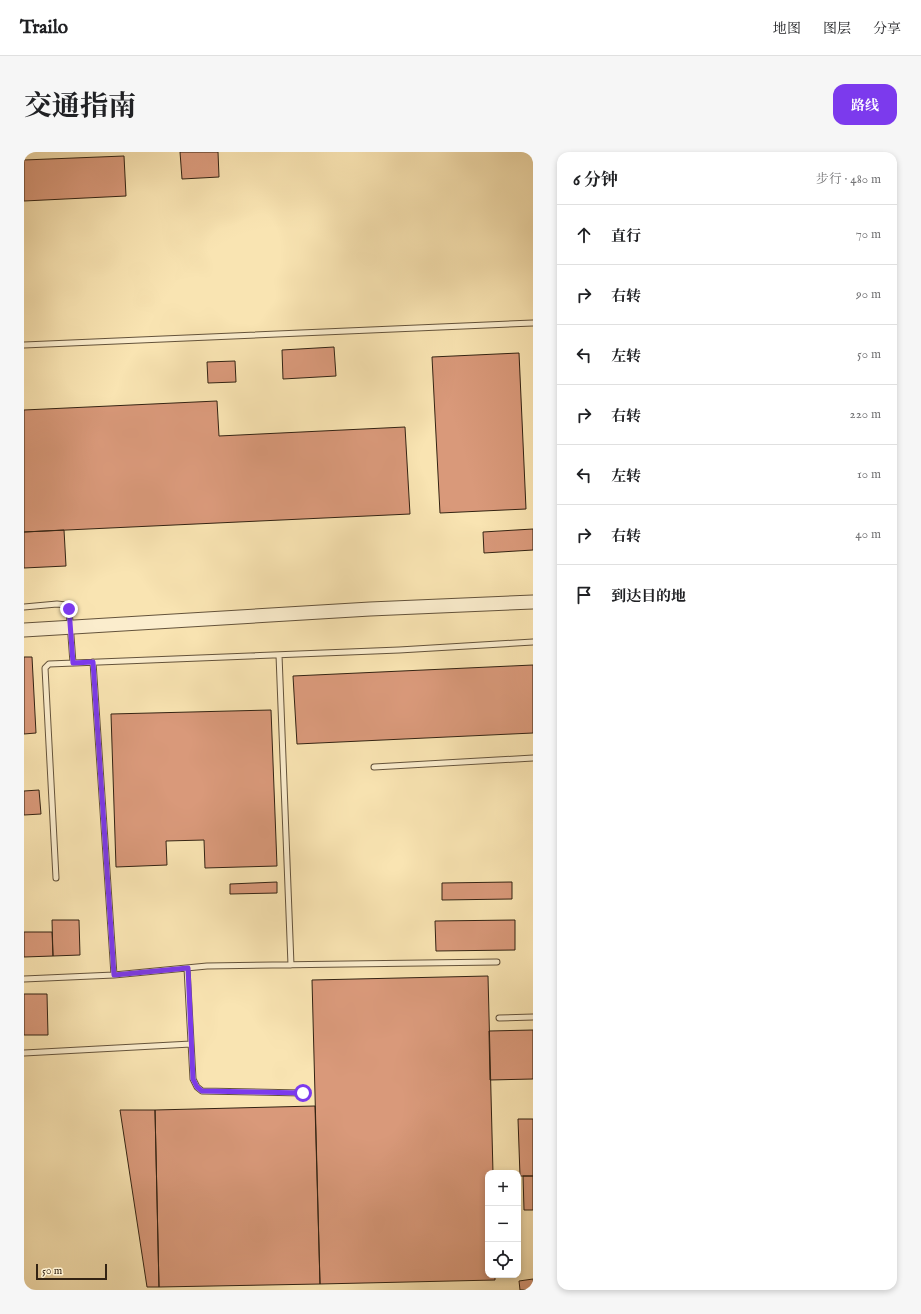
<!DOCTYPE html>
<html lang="zh">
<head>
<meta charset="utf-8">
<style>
  :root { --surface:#fff; --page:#f6f6f6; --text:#202124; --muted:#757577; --line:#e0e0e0; --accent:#7c3aed }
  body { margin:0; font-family:"IM FELL English","Noto Serif SC",serif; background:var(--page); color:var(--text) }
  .controls { position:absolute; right:12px; bottom:12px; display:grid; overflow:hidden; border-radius:8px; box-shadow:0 2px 6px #0003 }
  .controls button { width:36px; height:36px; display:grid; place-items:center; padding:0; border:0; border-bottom:1px solid var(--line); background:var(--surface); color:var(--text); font:20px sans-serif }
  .scale { position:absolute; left:12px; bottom:10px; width:71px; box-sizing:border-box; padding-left:4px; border:2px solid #332313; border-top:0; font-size:11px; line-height:14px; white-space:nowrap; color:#332313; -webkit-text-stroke:3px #fbedcd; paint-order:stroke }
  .stop { position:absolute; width:12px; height:12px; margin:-9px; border:3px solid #7c3aed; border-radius:50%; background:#fff }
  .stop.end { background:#7c3aed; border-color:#fff; box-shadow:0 1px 4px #0008 }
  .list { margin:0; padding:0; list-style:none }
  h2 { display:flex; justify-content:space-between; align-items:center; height:52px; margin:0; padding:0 16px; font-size:17px }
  h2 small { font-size:13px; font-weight:400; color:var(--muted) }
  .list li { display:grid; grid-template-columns:26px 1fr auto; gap:12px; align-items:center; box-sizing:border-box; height:60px; padding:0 16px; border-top:1px solid var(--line) }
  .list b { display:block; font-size:15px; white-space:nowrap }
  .list em { font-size:13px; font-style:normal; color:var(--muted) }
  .icon { flex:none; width:22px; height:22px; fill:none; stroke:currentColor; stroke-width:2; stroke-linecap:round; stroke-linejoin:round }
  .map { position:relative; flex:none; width:509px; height:1138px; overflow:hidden; border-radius:12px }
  header { display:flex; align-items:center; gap:24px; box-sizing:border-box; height:56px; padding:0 20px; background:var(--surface); border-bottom:1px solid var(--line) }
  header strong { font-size:19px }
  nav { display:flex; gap:22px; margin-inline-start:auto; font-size:14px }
  .intro { display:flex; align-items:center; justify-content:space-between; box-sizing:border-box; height:96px; padding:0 24px }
  h1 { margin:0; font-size:28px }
  .button { padding:10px 18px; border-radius:12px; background:var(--accent); color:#fff; font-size:14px; font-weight:700 }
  main { display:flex; gap:24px; padding:0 24px }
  aside { flex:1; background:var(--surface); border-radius:12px; box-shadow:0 2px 6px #0003 }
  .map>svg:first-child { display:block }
  .building { fill:#d9997a; stroke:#332313 }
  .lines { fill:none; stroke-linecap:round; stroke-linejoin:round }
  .service-casing { stroke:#64533b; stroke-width:7 }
  .tertiary-casing { stroke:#64533b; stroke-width:15 }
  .service { stroke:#fbedcd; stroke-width:5 }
  .tertiary { stroke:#fbedcd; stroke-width:13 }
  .route { stroke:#7c3aed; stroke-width:5 }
</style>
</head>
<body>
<header>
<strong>Trailo</strong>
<nav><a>地图</a><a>图层</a><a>分享</a></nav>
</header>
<div class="intro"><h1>交通指南</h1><a class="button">路线</a></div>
<main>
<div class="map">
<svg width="509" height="1138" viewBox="0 0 509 1138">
  <rect width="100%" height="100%" fill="#f9e4b2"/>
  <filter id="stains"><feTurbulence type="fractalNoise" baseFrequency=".005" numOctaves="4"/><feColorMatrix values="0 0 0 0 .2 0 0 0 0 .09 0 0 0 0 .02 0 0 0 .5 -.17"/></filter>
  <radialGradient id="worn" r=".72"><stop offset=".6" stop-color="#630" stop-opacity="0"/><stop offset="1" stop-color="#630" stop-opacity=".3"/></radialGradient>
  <path class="building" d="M156 0H194L195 25 158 27Z
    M100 4 102 44 0 49V8Z
    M310 195 312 224 259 227 258 198Z
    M495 201 502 357 416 361 408 205Z
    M211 209 212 230 184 231 183 210Z
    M193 249 195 284 381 275 386 362 0 380V258Z
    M509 377V398L460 401 459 380Z
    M40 378 42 414 0 416V380Z
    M0 505H8L12 581 0 582Z
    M509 513V581L273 592 269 524Z
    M247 558 253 714 181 716 180 688 142 689 143 713 92 715 87 562Z
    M15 638 17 662 0 663V639Z
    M253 730V741L206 742V732Z
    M488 730V747L418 748V731Z
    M28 768H55L56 803 29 804Z
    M491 768V798L412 799 411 769Z
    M0 780H28L29 804 0 805Z
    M464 824 469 1021H464V1123H471V1128L296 1132 288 828Z
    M0 842H23L24 883H0Z
    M509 878V927L466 928 465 879Z
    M291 954 296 1132 135 1135 131 958Z
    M96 958H131L135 1135H123Z
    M494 967H509V1024H496Z
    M499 1024H509V1058H500Z
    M509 1127V1137L496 1138 495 1129Z"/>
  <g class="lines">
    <g class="service-casing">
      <path id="service" d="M0 193 509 171
        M0 455 33 452 42 453 45 457 49 511
        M255 503 267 813
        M69 510 90 823
        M350 615 509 606
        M32 726 21 516 25 512 375 498 509 490
        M163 816 169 927 173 935 178 939 279 941
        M0 827 90 823 183 814 473 810
        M475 866 509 865
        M0 901 167 892"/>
    </g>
    <g class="tertiary-casing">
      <path id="tertiary" d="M0 478 346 457 509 450"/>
    </g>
    <use href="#service" class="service"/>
    <use href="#tertiary" class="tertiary"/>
  </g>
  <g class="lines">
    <path class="route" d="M45 457 49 511 69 510 90 823 164 816 169 927 173 935 178 939 279 941"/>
  </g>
  <rect width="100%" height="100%" filter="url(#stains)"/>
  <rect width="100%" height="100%" fill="url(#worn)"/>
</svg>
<div class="controls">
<button>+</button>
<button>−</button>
<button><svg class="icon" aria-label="locate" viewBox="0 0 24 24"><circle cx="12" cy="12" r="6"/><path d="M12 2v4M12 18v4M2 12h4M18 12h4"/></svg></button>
</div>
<div class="scale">50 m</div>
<div class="stop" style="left:279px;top:941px"></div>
<div class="stop end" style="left:45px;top:457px"></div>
</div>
<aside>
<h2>6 分钟<small>步行 · 480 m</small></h2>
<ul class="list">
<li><svg class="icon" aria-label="ahead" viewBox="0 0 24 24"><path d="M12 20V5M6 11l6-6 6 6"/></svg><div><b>直行</b></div><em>70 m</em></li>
<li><svg class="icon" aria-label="right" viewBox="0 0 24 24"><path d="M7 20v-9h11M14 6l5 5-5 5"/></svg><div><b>右转</b></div><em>90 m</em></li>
<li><svg class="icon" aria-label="left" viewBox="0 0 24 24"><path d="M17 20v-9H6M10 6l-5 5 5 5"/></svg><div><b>左转</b></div><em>50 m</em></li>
<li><svg class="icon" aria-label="right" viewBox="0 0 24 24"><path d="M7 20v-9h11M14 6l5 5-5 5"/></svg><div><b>右转</b></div><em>220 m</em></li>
<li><svg class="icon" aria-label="left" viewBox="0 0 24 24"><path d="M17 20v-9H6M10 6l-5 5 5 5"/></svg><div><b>左转</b></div><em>10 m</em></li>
<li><svg class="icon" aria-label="right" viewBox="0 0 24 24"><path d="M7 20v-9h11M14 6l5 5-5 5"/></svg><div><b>右转</b></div><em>40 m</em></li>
<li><svg class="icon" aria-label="arrive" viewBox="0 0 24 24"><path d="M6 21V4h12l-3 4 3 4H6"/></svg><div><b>到达目的地</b></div></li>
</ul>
</aside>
</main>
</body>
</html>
